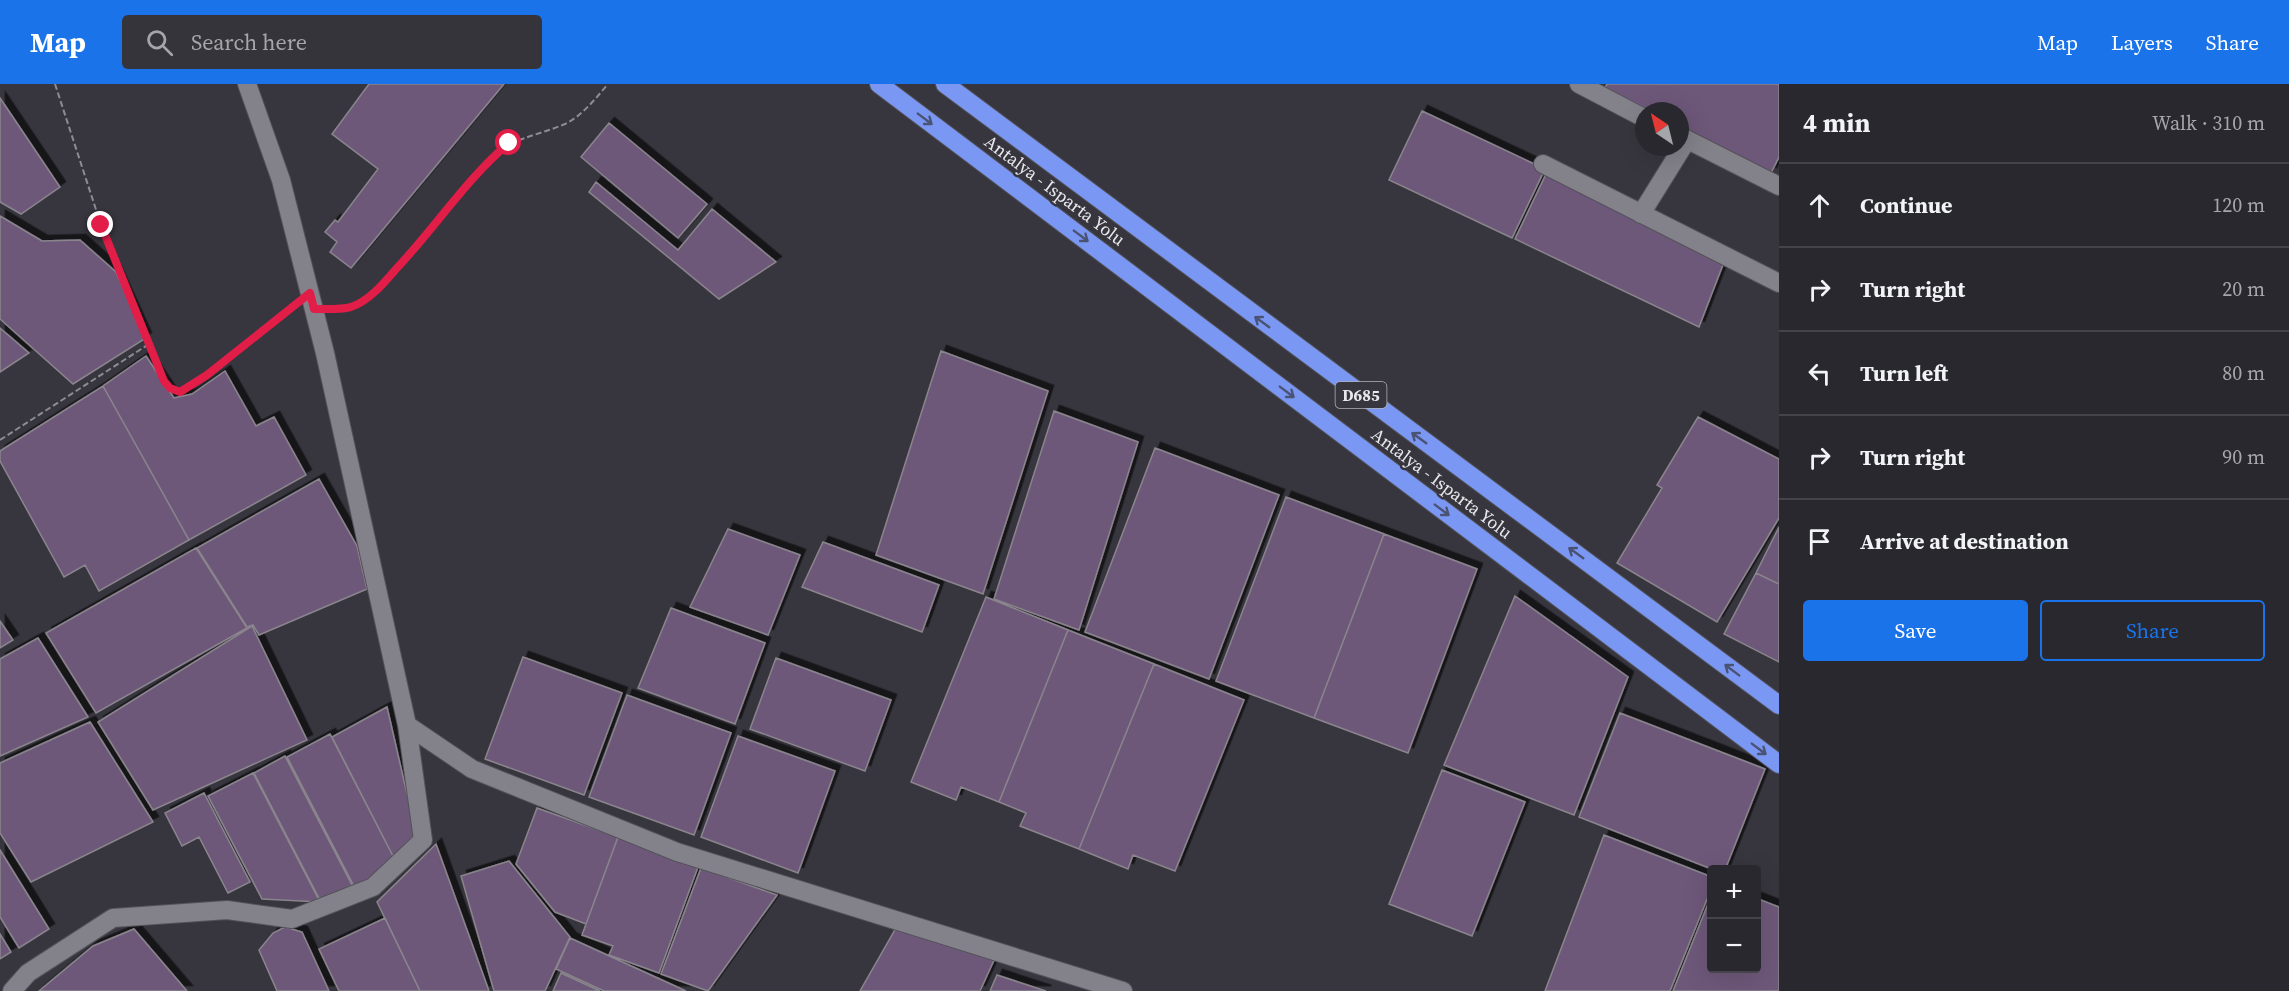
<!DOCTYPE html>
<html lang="en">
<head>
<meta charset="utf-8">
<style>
  :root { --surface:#29282e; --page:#35343a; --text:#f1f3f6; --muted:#a5a6aa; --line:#45444a; --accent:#1a73e8 }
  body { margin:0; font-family:"Source Serif 4",serif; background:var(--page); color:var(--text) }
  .controls { position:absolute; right:18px; bottom:18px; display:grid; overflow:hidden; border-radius:6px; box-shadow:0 6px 24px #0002 }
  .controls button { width:54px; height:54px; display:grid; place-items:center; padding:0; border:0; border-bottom:2px solid var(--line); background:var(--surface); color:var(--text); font:30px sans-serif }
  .compass { position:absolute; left:1635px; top:18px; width:54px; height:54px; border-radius:50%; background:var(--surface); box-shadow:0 6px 24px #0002; rotate:325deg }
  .stop { position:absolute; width:18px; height:18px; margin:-14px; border:4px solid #e11d48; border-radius:50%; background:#fff }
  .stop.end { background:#e11d48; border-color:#fff; box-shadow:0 2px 6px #0008 }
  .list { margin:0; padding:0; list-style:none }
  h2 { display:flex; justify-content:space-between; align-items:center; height:78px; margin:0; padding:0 24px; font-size:26px }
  h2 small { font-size:20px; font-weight:400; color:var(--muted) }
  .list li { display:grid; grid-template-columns:39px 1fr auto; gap:18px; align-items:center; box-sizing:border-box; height:84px; padding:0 24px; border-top:2px solid var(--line) }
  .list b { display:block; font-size:22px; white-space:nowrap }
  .list em { font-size:20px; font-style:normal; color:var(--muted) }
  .actions { display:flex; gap:12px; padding:18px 24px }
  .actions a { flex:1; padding:14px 0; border:2px solid var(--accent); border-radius:6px; text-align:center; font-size:21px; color:var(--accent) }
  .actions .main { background:var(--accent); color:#fff }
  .icon { flex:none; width:33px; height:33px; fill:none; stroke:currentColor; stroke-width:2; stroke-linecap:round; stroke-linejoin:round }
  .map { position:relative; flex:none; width:1779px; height:907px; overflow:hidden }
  header { display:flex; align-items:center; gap:36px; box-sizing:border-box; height:84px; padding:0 30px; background:var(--accent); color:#fff }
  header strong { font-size:28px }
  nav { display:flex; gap:33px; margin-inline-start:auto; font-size:21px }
  .search { width:420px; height:54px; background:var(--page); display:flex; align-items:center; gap:15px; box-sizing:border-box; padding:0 21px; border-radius:6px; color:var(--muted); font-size:22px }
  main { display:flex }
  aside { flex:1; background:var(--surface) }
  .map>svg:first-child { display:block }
  .building { fill:#6e597a; stroke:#8a858d; stroke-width:1.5; filter:url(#shadow) }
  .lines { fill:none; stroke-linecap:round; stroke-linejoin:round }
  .minor-casing { stroke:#535259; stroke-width:20 }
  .highway-casing { stroke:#535259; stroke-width:20 }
  .path { stroke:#8c8c92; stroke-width:2; stroke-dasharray:6 3; stroke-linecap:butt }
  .minor { stroke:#83828b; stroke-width:18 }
  .highway { stroke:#7a98f3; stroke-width:18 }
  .oneway { stroke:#4b5374 }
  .route { stroke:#e11d48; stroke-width:8 }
  .labels { text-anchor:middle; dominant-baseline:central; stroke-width:5; stroke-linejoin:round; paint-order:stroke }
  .shield { fill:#37363e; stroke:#b2b2b8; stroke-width:1.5 }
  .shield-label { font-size:16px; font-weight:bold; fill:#e7e7ec }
  .street-label { font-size:18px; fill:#e7e7ec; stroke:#37363e }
</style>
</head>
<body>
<header>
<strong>Map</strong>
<div class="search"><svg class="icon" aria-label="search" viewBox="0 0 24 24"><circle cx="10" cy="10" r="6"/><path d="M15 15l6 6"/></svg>Search here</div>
<nav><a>Map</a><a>Layers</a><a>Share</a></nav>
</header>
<main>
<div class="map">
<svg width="1779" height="907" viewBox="0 0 1779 907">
  <defs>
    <filter id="shadow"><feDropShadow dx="5.5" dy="-5.5" stdDeviation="0" flood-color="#0009"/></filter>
  </defs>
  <rect width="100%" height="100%" fill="#37363e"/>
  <path class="building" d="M369 0H504L351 184 330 168 337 158 325 148 335 136 338 138 378 85 332 50Z
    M1607 0H1779V73L1771 89 1680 43V27H1650L1605 4Z
    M0 14 60 103 21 130 0 118Z
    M1422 27 1545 85 1512 154 1389 96Z
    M609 39 707 120 678 154 581 73Z
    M1547 88 1724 178 1699 243 1515 155Z
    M596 98 678 166 712 125 776 178 719 215 589 108Z
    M0 132 42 157 80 156 116 188 146 254 73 300 0 235Z
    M0 244 29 269 0 288Z
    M941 267 1048 307 983 510 876 471Z
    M146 272 174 314 192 310 225 287 256 342 274 333 306 391 189 456 103 302Z
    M103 302 189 456 99 507 85 481 64 493 0 377V367Z
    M1054 327 1138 358 1079 546 994 515Z
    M1698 333 1779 375V434L1717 538 1617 479 1662 404 1657 401Z
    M1155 364 1279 411 1209 595 1085 548Z
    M319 395 357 462 367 505 259 551 253 541 247 543 197 464Z
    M1286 413 1384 450 1314 634 1216 597Z
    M1779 443V500L1756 489Z
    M728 445 800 471 768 551 690 523Z
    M1384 450 1477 485 1408 669 1314 634Z
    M823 458 939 501 922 548 802 503Z
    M196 464 247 544 96 629 46 549Z
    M1756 489 1779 500V578L1724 550Z
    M1515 512 1628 593 1574 731 1444 681Z
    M986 513 1068 546 999 718 961 703 956 716 911 698Z
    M671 524 765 559 735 640 638 604Z
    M0 537 13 556 0 564Z
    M252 542 307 656 153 726 98 638Z
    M1068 546 1154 580 1079 765 1020 742 1026 729 999 718Z
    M38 554 88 633 0 672V575Z
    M523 573 622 609 584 711 485 675Z
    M776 574 891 616 865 687 750 645Z
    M1154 580 1244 616 1175 787 1133 771 1128 785 1079 765Z
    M627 611 731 649 694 751 589 713Z
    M387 623 416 749 394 774 332 653Z
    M1620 629 1765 685 1725 786H1714L1579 733Z
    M90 638 153 738 31 798 0 749V679Z
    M330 650 394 774 356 806 287 673Z
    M738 652 835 687 798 789 701 753Z
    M285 672 352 801 321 818 254 689Z
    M1442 686 1525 718 1472 852 1389 820Z
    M253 689 320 818 262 815 208 712Z
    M204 709 250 798 228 809 199 753 182 762 165 729Z
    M537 724 618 753 586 840 555 828 516 780Z
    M1604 751 1712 793V803L1670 907H1545Z
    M618 753 698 783 659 889 609 871 613 862 582 851Z
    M436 760 489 907H420L377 818Z
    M0 766 49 845 19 864 0 833Z
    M509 777 570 853 545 907H494L461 792Z
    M701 784 777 811 708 907 661 890Z
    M1712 810V884H1756V814L1779 823V907H1673Z
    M385 834 420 907H339L319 865Z
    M285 843 302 848 329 907H277L259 866 273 849Z
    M896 844 995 874 980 907H860Z
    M134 845 187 907H39L93 862Z
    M0 850 11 868 0 875Z
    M570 854 686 907H604L556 885Z
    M561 889 600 907H553Z
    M997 891 1046 907H990Z"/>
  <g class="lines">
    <g class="minor-casing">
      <path id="minor" d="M1579 0 1644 34
        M1680 52 1779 102
        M1543 80 1779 199
        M1641 130 1687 56
        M407 641 472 685 677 768 1123 907
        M12 907 28 889 113 834 227 826 292 835 373 803 423 756 407 641 325 269 281 96 247 0"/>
    </g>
    <g class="highway-casing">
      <path id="highway" d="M879 0 1779 680
        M945 0 1779 621"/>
    </g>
    <path class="path" d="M55 0 101 141 157 281 169 304 180 308 187 306 296 220
      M329 225C336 225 345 225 352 222 394 207 456 112 488 77 509 54 537 52 565 40 582 32 596 14 608 0
      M0 356 149 260"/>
    <use href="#minor" class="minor"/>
    <use href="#highway" class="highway"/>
  </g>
  <defs><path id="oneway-shaft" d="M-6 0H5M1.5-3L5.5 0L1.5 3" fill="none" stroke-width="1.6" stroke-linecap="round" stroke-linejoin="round" transform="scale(1.5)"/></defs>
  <g class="oneway">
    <use href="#oneway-shaft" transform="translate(925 35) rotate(37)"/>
    <use href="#oneway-shaft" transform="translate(1081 152) rotate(37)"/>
    <use href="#oneway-shaft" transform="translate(1262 238) rotate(-144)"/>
    <use href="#oneway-shaft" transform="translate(1287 308) rotate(37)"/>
    <use href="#oneway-shaft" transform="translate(1419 354) rotate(-144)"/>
    <use href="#oneway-shaft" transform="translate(1442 426) rotate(37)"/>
    <use href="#oneway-shaft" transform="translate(1576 469) rotate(-144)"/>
    <use href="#oneway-shaft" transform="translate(1732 586) rotate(-143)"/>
    <use href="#oneway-shaft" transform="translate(1759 665) rotate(37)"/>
  </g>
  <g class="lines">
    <path class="route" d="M101 141 164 297 170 304 180 308 207 291 310 209 314 225C326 225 339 226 351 223 369 217 384 199 396 185 434 145 468 93 509 59"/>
  </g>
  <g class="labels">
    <rect class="shield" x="1335.5" y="298" width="51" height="26" rx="4.5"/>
    <g class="shield-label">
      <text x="1361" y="311">D685</text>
    </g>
    <g class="street-label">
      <text transform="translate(1055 106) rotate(37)">Antalya - Isparta Yolu</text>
      <text transform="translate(1442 399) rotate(37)">Antalya - Isparta Yolu</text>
    </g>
  </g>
</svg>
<div class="controls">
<button>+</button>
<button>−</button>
</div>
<svg class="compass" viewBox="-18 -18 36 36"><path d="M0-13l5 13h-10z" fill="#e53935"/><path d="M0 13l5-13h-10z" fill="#a5a6aa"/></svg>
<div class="stop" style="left:509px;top:59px"></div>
<div class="stop end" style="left:101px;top:141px"></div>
</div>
<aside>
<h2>4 min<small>Walk · 310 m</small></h2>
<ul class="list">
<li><svg class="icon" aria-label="ahead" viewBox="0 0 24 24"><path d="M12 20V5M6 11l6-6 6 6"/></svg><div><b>Continue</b></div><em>120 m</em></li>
<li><svg class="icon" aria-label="right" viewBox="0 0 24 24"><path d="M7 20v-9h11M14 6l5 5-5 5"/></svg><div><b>Turn right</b></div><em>20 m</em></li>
<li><svg class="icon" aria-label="left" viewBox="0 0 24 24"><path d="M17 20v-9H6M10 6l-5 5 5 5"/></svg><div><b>Turn left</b></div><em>80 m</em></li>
<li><svg class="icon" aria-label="right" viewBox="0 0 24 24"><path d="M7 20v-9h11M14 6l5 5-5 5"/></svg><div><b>Turn right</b></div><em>90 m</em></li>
<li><svg class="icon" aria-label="arrive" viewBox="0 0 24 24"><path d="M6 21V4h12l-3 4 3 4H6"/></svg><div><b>Arrive at destination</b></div></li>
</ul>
<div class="actions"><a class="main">Save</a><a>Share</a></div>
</aside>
</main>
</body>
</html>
